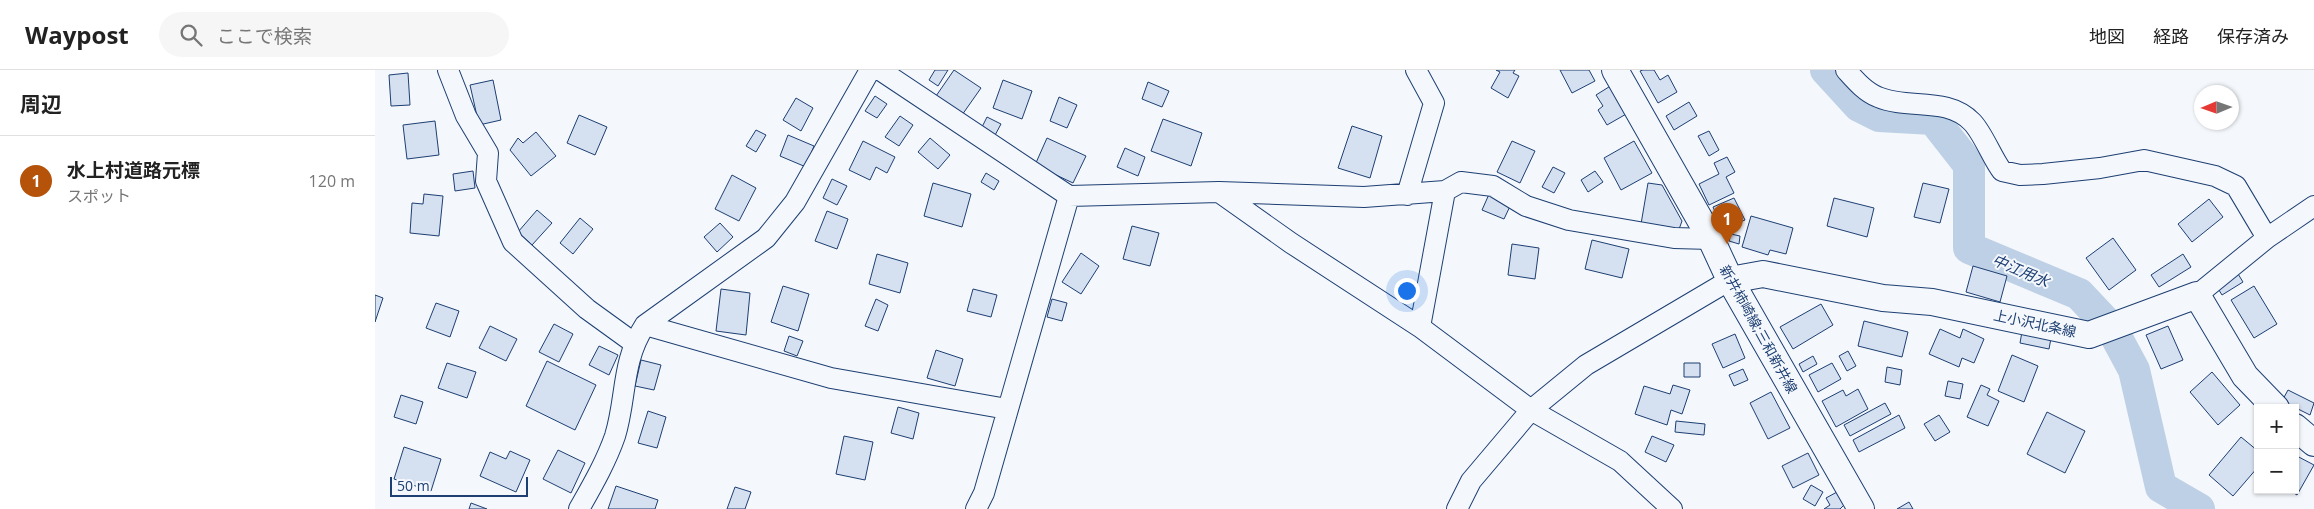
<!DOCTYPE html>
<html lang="ja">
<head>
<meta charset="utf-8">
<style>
  :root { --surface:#fff; --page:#f6f6f6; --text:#222; --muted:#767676; --line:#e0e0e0; --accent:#b45309 }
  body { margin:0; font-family:"Open Sans","Noto Sans JP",sans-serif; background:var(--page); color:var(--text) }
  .controls { position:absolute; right:15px; bottom:15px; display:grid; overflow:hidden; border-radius:0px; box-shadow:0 1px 4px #0004 }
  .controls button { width:45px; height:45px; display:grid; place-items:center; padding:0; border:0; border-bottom:1px solid var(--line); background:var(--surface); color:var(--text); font:25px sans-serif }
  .compass { position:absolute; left:1819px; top:15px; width:45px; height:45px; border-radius:50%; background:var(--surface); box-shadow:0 1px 4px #0004; rotate:268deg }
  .scale { position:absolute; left:15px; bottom:12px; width:138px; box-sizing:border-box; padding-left:5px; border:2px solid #1d3f73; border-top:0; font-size:14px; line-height:18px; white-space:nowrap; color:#1d3f73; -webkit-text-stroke:4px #f4f7fb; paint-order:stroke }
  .you { position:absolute; left:1031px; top:220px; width:18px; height:18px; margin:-12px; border:4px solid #fff; border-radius:50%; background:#1a73e8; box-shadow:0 0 0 8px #1a73e833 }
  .badge { display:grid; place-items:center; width:32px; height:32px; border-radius:50%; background:var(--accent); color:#fff; font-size:16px; font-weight:700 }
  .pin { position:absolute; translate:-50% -41px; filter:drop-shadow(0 1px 2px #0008) }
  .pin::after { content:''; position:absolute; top:26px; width:18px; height:15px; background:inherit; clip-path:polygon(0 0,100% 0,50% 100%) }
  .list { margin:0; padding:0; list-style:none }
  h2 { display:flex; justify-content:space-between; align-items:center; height:65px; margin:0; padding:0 20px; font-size:21px }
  h2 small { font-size:16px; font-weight:400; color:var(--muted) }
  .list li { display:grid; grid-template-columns:32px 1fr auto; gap:15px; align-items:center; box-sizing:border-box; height:90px; padding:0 20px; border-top:1px solid var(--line) }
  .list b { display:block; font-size:19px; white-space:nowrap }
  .list p { margin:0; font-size:16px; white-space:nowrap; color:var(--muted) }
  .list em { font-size:16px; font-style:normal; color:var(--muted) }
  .icon { flex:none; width:28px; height:28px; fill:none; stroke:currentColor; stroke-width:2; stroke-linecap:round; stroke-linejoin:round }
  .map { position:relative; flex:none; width:1939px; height:439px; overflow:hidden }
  header { display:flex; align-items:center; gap:30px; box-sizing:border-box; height:70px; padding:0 25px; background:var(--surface); border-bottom:1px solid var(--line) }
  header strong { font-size:24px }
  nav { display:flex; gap:28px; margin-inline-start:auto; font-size:18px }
  .search { width:350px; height:45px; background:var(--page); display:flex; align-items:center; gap:12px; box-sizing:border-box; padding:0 18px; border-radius:28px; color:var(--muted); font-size:19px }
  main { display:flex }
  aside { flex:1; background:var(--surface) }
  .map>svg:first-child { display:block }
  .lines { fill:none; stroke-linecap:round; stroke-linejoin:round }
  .river { stroke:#bed0e5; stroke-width:32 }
  .building { fill:#d5e0f0; stroke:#1d3f73 }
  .minor-casing { stroke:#1d3f73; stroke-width:22 }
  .major-casing { stroke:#1d3f73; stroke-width:28 }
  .minor { stroke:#f4f7fb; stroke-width:20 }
  .major { stroke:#f4f7fb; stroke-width:26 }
  .labels { text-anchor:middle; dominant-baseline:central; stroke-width:4; stroke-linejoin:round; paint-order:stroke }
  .street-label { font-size:14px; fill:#1d3f73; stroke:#f4f7fb }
  .water-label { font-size:15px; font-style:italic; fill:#1d3f73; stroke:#f4f7fb }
</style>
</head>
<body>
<header>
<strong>Waypost</strong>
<div class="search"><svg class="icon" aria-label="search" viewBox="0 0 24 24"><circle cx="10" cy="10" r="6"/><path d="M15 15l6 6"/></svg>ここで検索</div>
<nav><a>地図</a><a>経路</a><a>保存済み</a></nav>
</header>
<main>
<aside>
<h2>周辺<small></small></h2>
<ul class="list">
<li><span class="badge">1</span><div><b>水上村道路元標</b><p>スポット</p></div><em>120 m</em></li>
</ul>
</aside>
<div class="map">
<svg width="1939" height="439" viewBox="0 0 1939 439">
  <rect width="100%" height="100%" fill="#f4f7fb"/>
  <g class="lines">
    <path class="river" d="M1451 0 1484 36 1504 46 1558 49 1594 95V178L1704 224 1737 259 1759 300 1786 417 1824 439"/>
  </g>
  <path class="building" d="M560 0H573L563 16 554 10Z
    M579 0 606 18 587 45 561 26Z
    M1121 0H1140L1138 3 1144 6 1133 28 1116 18 1125 2Z
    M1185 0H1214L1220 11 1197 23Z
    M1268 0H1279L1285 10 1293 5 1302 22 1283 33 1265 1Z
    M33 3 35 35 16 36 14 5Z
    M118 10 126 50 104 55 95 15Z
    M628 10 657 21 647 49 618 38Z
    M773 12 794 21 787 37 767 29Z
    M1237 15 1253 43 1232 55 1223 40 1228 36 1221 25Z
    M500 26 512 34 502 48 490 41Z
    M684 27 702 35 692 58 675 51Z
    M421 28 438 38 426 61 408 50Z
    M1314 32 1322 46 1299 60 1291 46Z
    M204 45 232 57 220 85 192 73Z
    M525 46 538 55 524 76 510 67Z
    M612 47 626 54 618 69 605 61Z
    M788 49 827 63 816 96 776 81Z
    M60 51 64 85 32 89 28 55Z
    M977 56 1007 66 995 108 963 98Z
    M381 60 391 65 381 82 371 76Z
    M1334 61 1344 80 1334 86 1323 66Z
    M161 62 181 86 156 106 135 80 143 68 148 73Z
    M413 65 439 76 431 97 405 86Z
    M555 68 575 85 563 99 543 82Z
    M672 68 711 86 698 113 660 95Z
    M488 71 520 87 512 103 501 97 495 110 474 100Z
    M1137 71 1160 81 1145 113 1122 102Z
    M1259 71 1277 103 1246 120 1229 88Z
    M750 78 770 87 763 106 742 97Z
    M1352 87 1360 102 1351 107 1359 123 1334 135 1324 114 1344 104 1339 93Z
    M1178 97 1190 103 1179 123 1167 117Z
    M98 101 100 118 80 121 78 104Z
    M1220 101 1228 112 1213 122 1206 110Z
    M611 103 624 111 619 120 606 112Z
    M357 105 381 118 364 151 340 139Z
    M457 109 472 116 462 135 448 128Z
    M558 113 596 124 587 157 549 146Z
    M1273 113 1287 115 1307 151 1303 162 1266 154Z
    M1548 113 1574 119 1565 153 1539 147Z
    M1115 122 1137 132 1129 149 1107 140Z
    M49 124 68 126 64 166 35 163 37 133 48 134Z
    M1359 128 1370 150 1360 154 1362 158 1350 164 1338 137Z
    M1459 128 1499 138 1492 167 1452 156Z
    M1834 129 1848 147 1817 172 1803 154Z
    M162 140 177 153 157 175 143 162Z
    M452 141 473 149 462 179 440 171Z
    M1376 146 1418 158 1411 184 1395 180 1393 185 1367 177Z
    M205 148 218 159 198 184 185 173Z
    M345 153 358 167 342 182 329 167Z
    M757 156 784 163 775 196 748 189Z
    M1356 164 1365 166 1364 174 1354 171Z
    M1738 168 1761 200 1734 220 1711 188Z
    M1217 170 1254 179 1247 208 1210 199Z
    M1137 174 1164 178 1160 209 1133 205Z
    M706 183 724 196 706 224 687 212Z
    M502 184 533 193 525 223 494 214Z
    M1808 184 1816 197 1784 217 1776 205Z
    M1598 196 1632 206 1625 232 1591 222Z
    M1860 199 1868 212 1847 225 1839 212Z
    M408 216 434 224 423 261 396 252Z
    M1879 216 1902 254 1879 268 1856 230Z
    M346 219 375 223 371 265 341 261Z
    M598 219 622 225 616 247 592 241Z
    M0 225 8 228 0 252Z
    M501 229 513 235 503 261 490 256Z
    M677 229 692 233 687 251 672 247Z
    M61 233 84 241 75 267 51 258Z
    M1446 234 1458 255 1418 279 1405 257Z
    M1489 251 1533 262 1527 287 1483 276Z
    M179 254 198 264 184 292 164 282Z
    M115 256 142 269 131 291 104 278Z
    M1648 256 1677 263 1674 279 1645 273Z
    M1793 256 1808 290 1786 299 1771 265Z
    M1565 259 1585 268 1588 259 1609 269 1599 293 1587 288 1584 297 1554 284Z
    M1360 264 1370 288 1348 298 1337 274Z
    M414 266 428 271 422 286 409 281Z
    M224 276 243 285 234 305 214 295Z
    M561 280 588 289 580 316 552 308Z
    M1473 281 1481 296 1472 301 1464 286Z
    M1637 285 1663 296 1649 332 1623 321Z
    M1438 286 1442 294 1428 302 1424 294Z
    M266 290 286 295 279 320 260 316Z
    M172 291 221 315 200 360 151 336Z
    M72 293 101 302 92 328 63 318Z
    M1309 293H1325V307H1309Z
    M1457 293 1466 309 1443 322 1434 305Z
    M1512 297 1527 300 1525 315 1510 312Z
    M1368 299 1373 310 1359 316 1354 305Z
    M1837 302 1865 335 1843 355 1815 322Z
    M1573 311 1588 314 1585 329 1570 326Z
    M1298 315 1315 320 1307 344 1296 340 1292 355 1260 344 1269 316 1295 324Z
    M1606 315 1615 319 1612 325 1624 331 1613 356 1592 347Z
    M1483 319 1493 339 1461 357 1447 331 1468 320 1471 326Z
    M1913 320 1939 333 1935 345 1907 331Z
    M1396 322 1415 358 1393 369 1375 333Z
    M26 325 48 332 41 354 19 347Z
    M1510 333 1516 344 1475 366 1469 355Z
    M523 337 544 343 538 369 516 363Z
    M273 341 291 347 282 378 263 373Z
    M1672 342 1710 361 1690 403 1652 384Z
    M1524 345 1530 358 1484 382 1478 370Z
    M1564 345 1575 362 1560 371 1549 354Z
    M1301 351 1330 354 1329 365 1300 362Z
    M469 366 498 372 490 410 461 404Z
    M1277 366 1299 375 1291 392 1270 382Z
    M1866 367 1883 381V397L1858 426 1834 405Z
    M29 377 66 389 56 421 19 409Z
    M183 380 210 393 196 423 168 409Z
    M135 381 155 390 141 422 105 406 115 382 131 389Z
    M1433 383 1444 405 1418 418 1407 396Z
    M1920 385 1939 395 1922 425 1914 420H1920Z
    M1436 415 1448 422 1440 436 1428 429Z
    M241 416 283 430 280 439H233Z
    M360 417 376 422 370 439H352Z
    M1462 422 1469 435 1465 439H1449L1455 435 1451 428Z
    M1534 432 1538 439H1522Z
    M96 433 112 439H94Z"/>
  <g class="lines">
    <g class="minor-casing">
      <path id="minor" d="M73 0 91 46 113 83 111 111 138 172 212 239 259 273
        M505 0 694 126 844 122 989 127 1070 121 1086 112 1118 116 1151 136 1194 150 1299 168 1336 169
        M1471 0C1480 10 1490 22 1503 27 1533 40 1572 26 1597 52 1608 63 1617 88 1627 101L1645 105 1668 104 1725 98 1769 90 1840 106 1861 116 1892 168
        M844 122 916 173 1045 257 1156 340 1245 391 1297 439
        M1032 125 1059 33 1041 0
        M1822 225 1892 168 1939 136
        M270 255 456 308 632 339
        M1045 257 1070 121
        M204 439C217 416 231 392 240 366 252 327 246 292 270 255L391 168 420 132 495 0
        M601 439 609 423 694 126
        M1082 439 1096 411 1156 340 1211 295 1355 210"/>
    </g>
    <g class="major-casing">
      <path id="major" d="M1240 0 1336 169 1355 210 1486 439
        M1355 210 1388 204 1508 228 1557 232 1714 265 1822 225 1870 306 1901 338
        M1920 357 1939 373"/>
    </g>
    <use href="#minor" class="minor"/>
    <use href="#major" class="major"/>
  </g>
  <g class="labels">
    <g class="street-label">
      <text transform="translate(1660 253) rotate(12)">上小沢北条線</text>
      <text transform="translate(1384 259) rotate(61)">新井柿崎線;三和新井線</text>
    </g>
    <g class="water-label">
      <text transform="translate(1646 200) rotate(23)">中江用水</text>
    </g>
  </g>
</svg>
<div class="controls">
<button>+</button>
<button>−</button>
</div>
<svg class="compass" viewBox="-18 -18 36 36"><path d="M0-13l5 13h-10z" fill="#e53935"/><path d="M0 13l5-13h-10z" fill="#767676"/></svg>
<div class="scale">50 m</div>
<div class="you"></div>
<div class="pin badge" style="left:1352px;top:174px">1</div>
</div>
</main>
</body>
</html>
